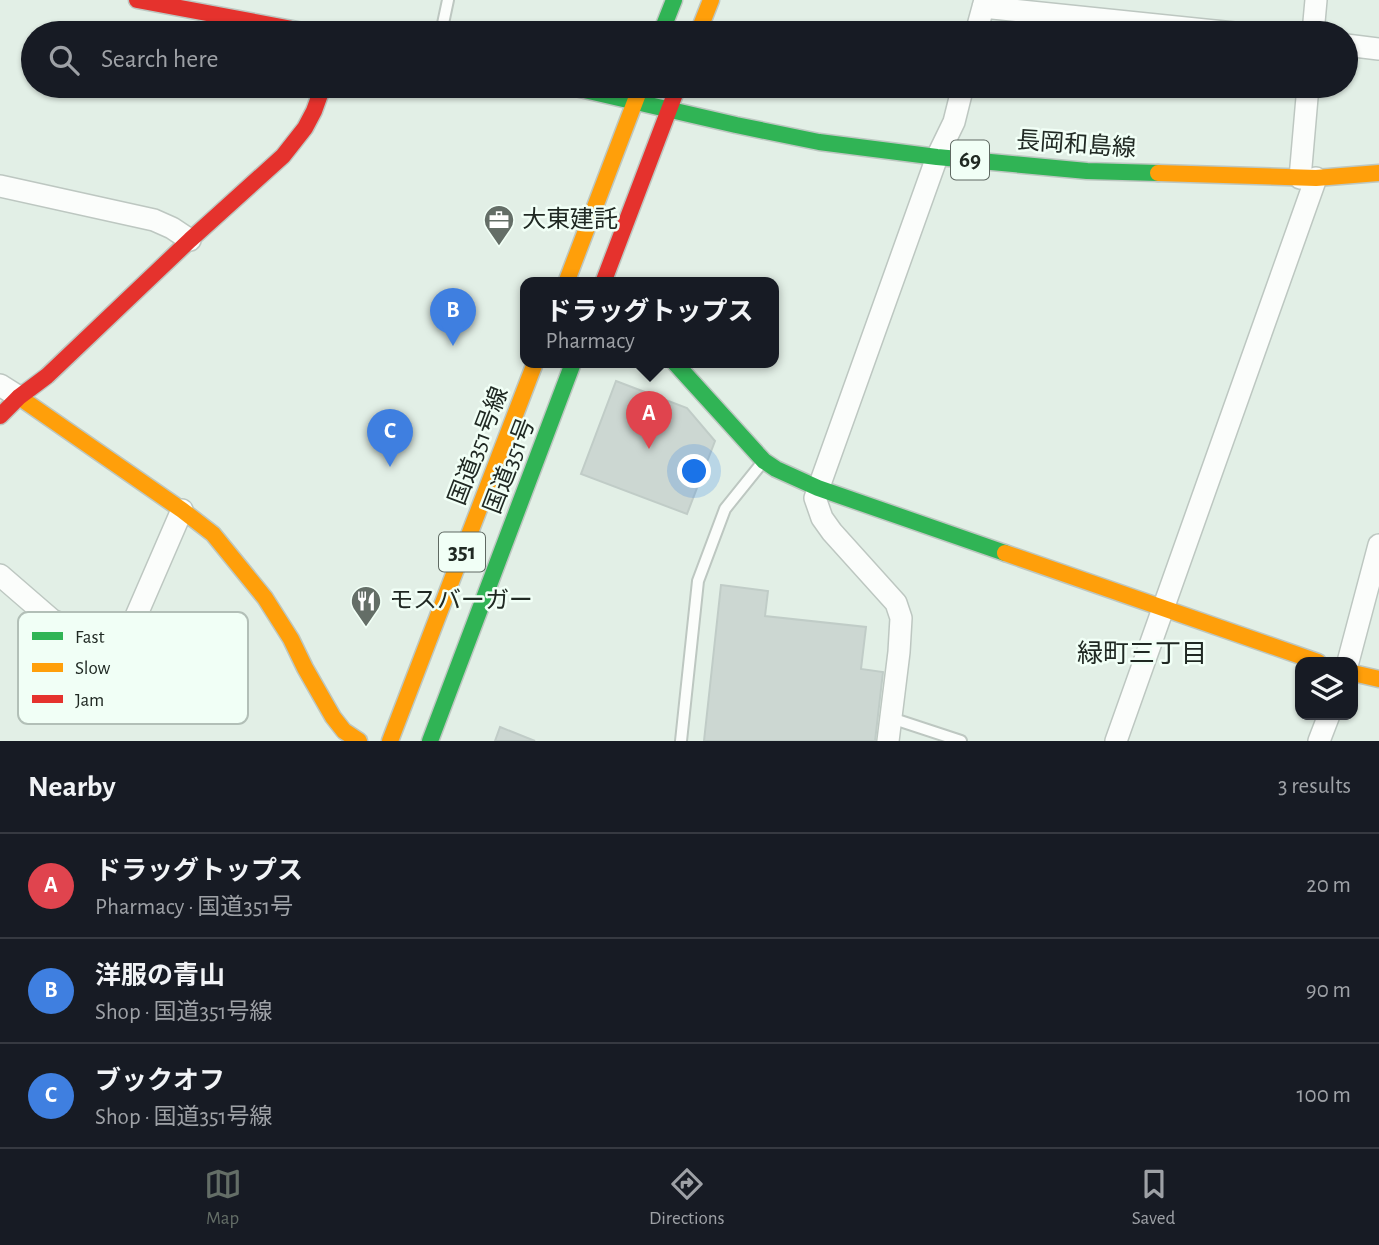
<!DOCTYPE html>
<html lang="en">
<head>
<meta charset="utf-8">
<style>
  :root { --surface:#171b24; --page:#242831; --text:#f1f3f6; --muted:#9ea1a6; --line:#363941; --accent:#646e67 }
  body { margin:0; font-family:"Alegreya Sans","Noto Sans JP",sans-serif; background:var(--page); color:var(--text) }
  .controls { position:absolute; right:21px; bottom:21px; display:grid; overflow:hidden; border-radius:14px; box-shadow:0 2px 5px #0004 }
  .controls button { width:63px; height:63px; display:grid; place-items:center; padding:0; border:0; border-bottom:2px solid var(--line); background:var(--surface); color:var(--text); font:35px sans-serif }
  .you { position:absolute; left:695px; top:472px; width:24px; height:24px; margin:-18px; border:5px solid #fff; border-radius:50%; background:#1a73e8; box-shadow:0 0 0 10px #1a73e833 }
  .badge { display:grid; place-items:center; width:46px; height:46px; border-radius:50%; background:var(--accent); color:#fff; font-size:23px; font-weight:700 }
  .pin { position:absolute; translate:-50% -58px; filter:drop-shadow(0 2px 4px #0008) }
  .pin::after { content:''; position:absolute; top:37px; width:24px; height:21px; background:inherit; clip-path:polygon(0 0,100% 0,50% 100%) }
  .popup { position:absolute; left:520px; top:277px; width:259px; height:91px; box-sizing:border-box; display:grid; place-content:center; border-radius:14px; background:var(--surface); filter:drop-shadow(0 2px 5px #0005); font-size:23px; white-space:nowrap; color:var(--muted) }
  .popup b { font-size:26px; color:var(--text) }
  .popup::after { content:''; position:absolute; left:50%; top:100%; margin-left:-14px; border:14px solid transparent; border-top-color:var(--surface) }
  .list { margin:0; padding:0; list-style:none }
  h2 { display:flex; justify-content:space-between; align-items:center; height:91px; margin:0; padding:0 28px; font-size:30px }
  h2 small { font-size:23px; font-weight:400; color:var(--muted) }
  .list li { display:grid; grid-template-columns:46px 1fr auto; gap:21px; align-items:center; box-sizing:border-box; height:105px; padding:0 28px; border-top:2px solid var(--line) }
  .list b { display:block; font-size:26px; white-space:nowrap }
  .list p { margin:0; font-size:23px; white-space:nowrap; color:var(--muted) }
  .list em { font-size:23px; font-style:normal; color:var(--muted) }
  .icon { flex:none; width:38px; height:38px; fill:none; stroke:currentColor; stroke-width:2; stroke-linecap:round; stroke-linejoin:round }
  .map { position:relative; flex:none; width:1379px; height:741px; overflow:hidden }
  .search { position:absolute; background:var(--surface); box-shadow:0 2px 5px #0004; left:21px; right:21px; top:21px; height:77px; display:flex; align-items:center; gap:18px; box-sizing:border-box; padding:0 24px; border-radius:38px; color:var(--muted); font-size:26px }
  .sheet { height:406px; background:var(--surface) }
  nav { display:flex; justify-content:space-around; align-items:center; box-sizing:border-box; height:98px; border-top:2px solid var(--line); background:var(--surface); font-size:19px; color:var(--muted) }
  nav a { display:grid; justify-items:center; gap:4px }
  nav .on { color:var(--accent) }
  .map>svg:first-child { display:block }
  .building { fill:#ccd7d2; stroke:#c0ccc7; stroke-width:2 }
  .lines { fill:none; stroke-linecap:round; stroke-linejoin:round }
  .lane-casing { stroke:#bdc7c1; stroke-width:14 }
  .street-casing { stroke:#bdc7c1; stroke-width:24 }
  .fast-casing { stroke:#bdc7c1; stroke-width:19 }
  .slow-casing { stroke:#bdc7c1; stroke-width:19 }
  .jam-casing { stroke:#bdc7c1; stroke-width:19 }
  .lane { stroke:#fbfdfb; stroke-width:10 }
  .street { stroke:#fbfdfb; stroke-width:21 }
  .fast { stroke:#30b455; stroke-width:16 }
  .slow { stroke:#ff9f0a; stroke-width:16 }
  .jam { stroke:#e5322d; stroke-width:16 }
  .labels { text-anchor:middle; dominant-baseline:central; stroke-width:5; stroke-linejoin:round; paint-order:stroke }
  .shield { fill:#f1fff6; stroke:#5f6962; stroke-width:2 }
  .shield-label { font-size:23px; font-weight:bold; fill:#202923 }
  .street-label { font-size:24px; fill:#202923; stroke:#f1fff6 }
  .poi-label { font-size:24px; fill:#202923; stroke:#f1fff6; text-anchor:start }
  .neighbourhood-label { font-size:26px; fill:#202923; stroke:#f1fff6 }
  .key { fill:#f1fff6; stroke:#b2bfb7; stroke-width:2 }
  .key-label { font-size:19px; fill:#202923 }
</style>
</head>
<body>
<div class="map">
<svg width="1379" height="741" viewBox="0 0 1379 741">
  <rect width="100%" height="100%" fill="#e2efe6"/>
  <path class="building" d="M616 381 687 408 715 441 687 514 581 474Z
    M721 585 768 591 765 616 866 627 861 669 883 672 875 741H704Z
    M500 727 535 741H495Z"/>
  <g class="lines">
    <g class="lane-casing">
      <path id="lane" d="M441 33 448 0
        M891 718 961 741
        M681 741 698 581 725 509 762 463"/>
    </g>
    <g class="street-casing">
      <path id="street" d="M983 7 1234 33
        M976 33 985 0
        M1313 33 1316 0
        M1346 45 1379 49
        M1300 178 1308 86
        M0 186 154 220 172 228 190 240
        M0 385 19 397
        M0 575 52 620 108 644 127 637 182 510
        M1348 662 1379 545
        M888 741 899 652 901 618 896 603 832 532 822 518 815 498 937 157 954 122 963 86
        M1116 741 1316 178
        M1319 741 1329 715"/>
    </g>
    <g class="fast-casing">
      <path id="fast" d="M661 33 674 0
        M567 86 736 125 819 142 937 157 1087 171 1158 173
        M675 363 764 461 776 469 818 488 1005 553
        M430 741 573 363"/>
    </g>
    <g class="slow-casing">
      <path id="slow" d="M698 33 711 0
        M1158 173 1316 178 1379 173
        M566 283 641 86
        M19 397 182 510 213 534 265 598 291 639 305 668 333 717 344 731 359 741
        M1005 553 1318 662
        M1353 673 1379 679
        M390 741 535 363"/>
    </g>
    <g class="jam-casing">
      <path id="jam" d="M137 0 314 33
        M603 283 678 86
        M0 416 19 397 47 376 190 240 283 156 305 128 314 111 323 86"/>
    </g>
    <use href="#lane" class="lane"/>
    <use href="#street" class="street"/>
    <use href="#fast" class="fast"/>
    <use href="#slow" class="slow"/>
    <use href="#jam" class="jam"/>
  </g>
  <defs>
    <g id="office-pin" transform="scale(1.575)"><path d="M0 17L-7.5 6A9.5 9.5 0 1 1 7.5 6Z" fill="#646e67" stroke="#f1fff6"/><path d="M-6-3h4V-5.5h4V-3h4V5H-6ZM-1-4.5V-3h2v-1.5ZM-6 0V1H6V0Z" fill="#fff"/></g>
    <g id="restaurant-pin" transform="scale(1.575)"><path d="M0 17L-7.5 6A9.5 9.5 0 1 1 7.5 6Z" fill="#646e67" stroke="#f1fff6"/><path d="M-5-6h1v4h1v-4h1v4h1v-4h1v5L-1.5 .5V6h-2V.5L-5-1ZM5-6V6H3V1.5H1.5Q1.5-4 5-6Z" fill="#fff"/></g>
  </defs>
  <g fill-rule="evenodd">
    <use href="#office-pin" x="499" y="220"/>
    <use href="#restaurant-pin" x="366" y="601"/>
  </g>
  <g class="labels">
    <g class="shield">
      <rect x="951" y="140.5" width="38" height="39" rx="5"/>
      <rect x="439" y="532.5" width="46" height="39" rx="5"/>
    </g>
    <g class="shield-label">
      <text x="970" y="160">69</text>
      <text x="462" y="552">351</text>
    </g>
    <g class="street-label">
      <text transform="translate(1076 145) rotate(4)">長岡和島線</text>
      <text transform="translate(479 446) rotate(-69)">国道351号線</text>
      <text transform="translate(510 466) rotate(-69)">国道351号</text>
    </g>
    <g class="poi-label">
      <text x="522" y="220">大東建託</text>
      <text x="389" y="601">モスバーガー</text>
    </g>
    <g class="neighbourhood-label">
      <text x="1142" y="654">緑町三丁目</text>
    </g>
  </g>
  <rect x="18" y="612" width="230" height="112" rx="10" class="key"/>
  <rect x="32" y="632" width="31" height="8" fill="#30b455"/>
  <rect x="32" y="663" width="31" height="9" fill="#ff9f0a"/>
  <rect x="32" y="695" width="31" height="8" fill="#e5322d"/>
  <g class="key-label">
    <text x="75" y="643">Fast</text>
    <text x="75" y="674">Slow</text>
    <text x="75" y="706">Jam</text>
  </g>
</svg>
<div class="controls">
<button><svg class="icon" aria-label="layers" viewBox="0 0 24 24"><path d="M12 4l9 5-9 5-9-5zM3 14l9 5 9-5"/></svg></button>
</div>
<div class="you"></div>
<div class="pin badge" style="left:649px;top:449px;background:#e0444e">A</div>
<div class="popup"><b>ドラッグトップス</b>Pharmacy</div>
<div class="pin badge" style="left:453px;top:346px;background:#3f7fe0">B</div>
<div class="pin badge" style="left:390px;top:467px;background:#3f7fe0">C</div>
<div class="search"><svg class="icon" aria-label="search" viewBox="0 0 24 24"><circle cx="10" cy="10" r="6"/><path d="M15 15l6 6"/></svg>Search here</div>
</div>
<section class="sheet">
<h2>Nearby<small>3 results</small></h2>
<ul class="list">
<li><span class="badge" style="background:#e0444e">A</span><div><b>ドラッグトップス</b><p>Pharmacy · 国道351号</p></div><em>20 m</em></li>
<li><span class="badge" style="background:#3f7fe0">B</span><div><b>洋服の青山</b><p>Shop · 国道351号線</p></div><em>90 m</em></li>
<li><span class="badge" style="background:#3f7fe0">C</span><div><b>ブックオフ</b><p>Shop · 国道351号線</p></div><em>100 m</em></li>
</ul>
</section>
<nav>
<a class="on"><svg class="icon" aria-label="map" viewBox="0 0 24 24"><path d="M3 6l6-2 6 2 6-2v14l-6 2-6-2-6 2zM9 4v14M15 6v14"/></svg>Map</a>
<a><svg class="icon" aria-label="directions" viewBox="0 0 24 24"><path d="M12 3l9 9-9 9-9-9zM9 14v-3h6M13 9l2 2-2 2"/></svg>Directions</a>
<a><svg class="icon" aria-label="saved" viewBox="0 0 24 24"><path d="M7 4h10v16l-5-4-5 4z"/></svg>Saved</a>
</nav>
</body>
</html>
